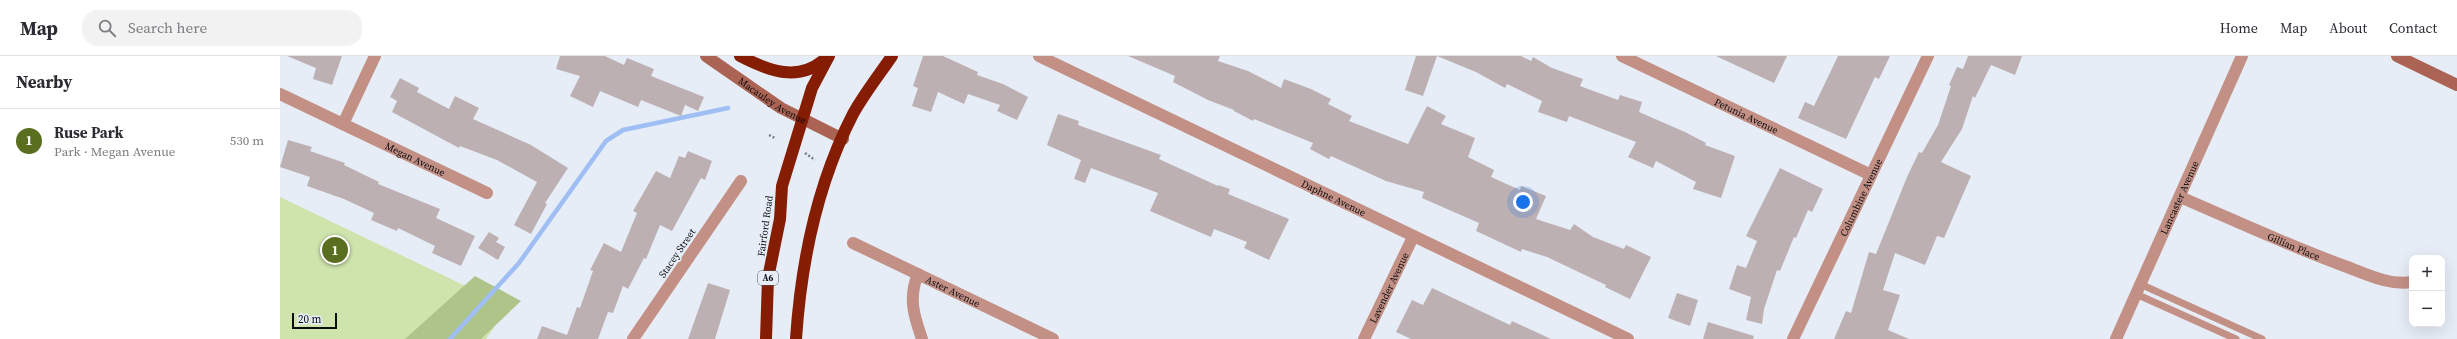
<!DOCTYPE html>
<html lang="en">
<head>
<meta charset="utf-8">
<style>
  :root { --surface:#fff; --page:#f2f2f3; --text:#2b2b33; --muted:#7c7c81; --line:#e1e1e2; --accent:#596e1e }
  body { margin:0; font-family:"Source Serif 4",serif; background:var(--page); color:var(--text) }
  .controls { position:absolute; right:12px; bottom:12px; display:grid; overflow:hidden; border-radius:8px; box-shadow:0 4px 16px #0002 }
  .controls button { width:36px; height:36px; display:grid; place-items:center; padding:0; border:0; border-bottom:1px solid var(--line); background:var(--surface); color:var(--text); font:20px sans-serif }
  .scale { position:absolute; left:12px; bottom:10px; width:45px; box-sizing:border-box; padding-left:4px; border:2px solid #0a0c0f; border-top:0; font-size:11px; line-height:14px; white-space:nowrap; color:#0a0c0f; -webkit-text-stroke:3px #e6edf7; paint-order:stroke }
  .you { position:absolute; left:1243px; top:146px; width:14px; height:14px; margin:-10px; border:3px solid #fff; border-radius:50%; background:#1a73e8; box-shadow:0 0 0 6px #1a73e833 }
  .badge { display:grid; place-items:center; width:26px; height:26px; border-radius:50%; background:var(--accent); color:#fff; font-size:13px; font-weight:700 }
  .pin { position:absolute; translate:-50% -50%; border:2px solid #fff; box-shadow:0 1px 4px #0006 }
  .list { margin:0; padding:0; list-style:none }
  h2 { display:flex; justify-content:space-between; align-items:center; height:52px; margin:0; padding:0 16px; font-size:17px }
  h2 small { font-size:13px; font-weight:400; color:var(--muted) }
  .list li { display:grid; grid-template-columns:26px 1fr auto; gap:12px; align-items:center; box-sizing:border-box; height:64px; padding:0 16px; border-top:1px solid var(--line) }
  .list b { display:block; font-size:15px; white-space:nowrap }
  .list p { margin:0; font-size:13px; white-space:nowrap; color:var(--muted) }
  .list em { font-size:13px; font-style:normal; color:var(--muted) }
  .icon { flex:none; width:22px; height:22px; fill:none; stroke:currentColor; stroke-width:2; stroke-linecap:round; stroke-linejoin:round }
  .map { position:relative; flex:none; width:2177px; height:283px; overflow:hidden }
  header { display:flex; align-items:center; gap:24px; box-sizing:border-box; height:56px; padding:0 20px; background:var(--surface); border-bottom:1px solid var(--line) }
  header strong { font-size:19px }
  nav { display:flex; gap:22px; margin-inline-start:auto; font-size:14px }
  .search { width:280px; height:36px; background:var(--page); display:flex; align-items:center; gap:10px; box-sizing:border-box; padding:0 14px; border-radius:16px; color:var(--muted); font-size:15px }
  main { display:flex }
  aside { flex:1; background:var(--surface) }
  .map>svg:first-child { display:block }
  .green { fill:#cfe4ad }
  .forest { fill:#aec489 }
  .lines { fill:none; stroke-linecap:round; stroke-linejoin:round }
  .stream { stroke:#9fbef3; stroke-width:4.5 }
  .building { fill:#bdb0b3 }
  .path { stroke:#797e84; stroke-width:2.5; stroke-dasharray:2 2; stroke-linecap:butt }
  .lane { stroke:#c39085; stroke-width:7 }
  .street { stroke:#c39085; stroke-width:12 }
  .secondary { stroke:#ab6353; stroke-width:12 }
  .highway { stroke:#851c04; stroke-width:12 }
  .labels { text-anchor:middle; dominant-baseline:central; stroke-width:3.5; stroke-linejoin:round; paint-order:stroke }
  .shield { fill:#e6edf7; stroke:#4c5055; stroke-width:1 }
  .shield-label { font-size:9px; font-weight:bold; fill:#0a0c0f }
  .street-label { font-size:10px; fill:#0a0c0f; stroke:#e6edf7 }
</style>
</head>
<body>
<header>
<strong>Map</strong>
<div class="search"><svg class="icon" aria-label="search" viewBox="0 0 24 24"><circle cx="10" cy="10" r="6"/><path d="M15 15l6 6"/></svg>Search here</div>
<nav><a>Home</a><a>Map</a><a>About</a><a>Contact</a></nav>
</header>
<main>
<aside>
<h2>Nearby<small></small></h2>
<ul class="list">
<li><span class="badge">1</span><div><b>Ruse Park</b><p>Park · Megan Avenue</p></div><em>530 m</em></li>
</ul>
</aside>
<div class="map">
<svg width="2177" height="283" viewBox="0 0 2177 283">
  <rect width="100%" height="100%" fill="#e6edf7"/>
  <path class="green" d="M0 141 219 246 221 261 206 283H0Z"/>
  <path class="forest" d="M195 220 241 245 201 283H125Z"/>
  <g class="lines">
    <path class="stream" d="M170 283 239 207 326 85 343 74 448 52"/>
  </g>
  <path class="building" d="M7 0H62L52 29 33 23 36 12Z
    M280 0H325L344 9 347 2 374 13 371 20 424 41 418 55 405 49 401 60 361 44 358 51 320 35 313 51 290 40 300 20 276 13Z
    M643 0H663L698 16 697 19 723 28 748 41 737 64 717 55 720 49 688 38 684 48 658 36 651 56 632 50 638 32 633 30Z
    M848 0H940L938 5 968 15 1001 32 1004 23 1031 33 1051 43 1048 48 1072 60 1069 65 1128 88 1147 50 1166 60 1161 68 1195 82 1188 101 1214 114 1211 121 1240 134 1241 130 1266 140 1256 163 1290 174 1294 168 1313 181 1344 193 1346 189 1371 201 1350 243 1325 231 1326 229 1267 201 1242 193 1241 196 1196 175 1199 167 1142 142 1144 136 1106 125 1051 100 1049 103 1030 93 1033 87 974 63 973 65 954 55V54L928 44 893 26 895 20Z
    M1136 0H1157L1143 40 1125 34Z
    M1157 0H1241L1251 5 1253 1 1272 12 1303 23 1300 30 1338 44 1340 39 1362 46 1359 56 1405 76 1426 87 1425 89 1455 100 1441 142 1413 133 1416 126 1376 105 1373 112 1348 101 1356 86 1289 60 1287 66 1258 56 1262 45 1227 28 1225 32 1196 16Z
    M1436 0H1507L1494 27Z
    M1558 0H1610L1599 23 1595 21 1566 83 1518 62 1525 46 1534 50Z
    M1688 0H1742L1735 19 1711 9 1695 42 1693 40 1682 73 1661 106 1691 120 1664 182 1657 180 1645 209 1615 197 1603 234 1620 239 1608 274 1629 283H1554L1566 255 1571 257 1589 196 1596 198 1627 121 1639 96 1642 97 1658 69 1671 30 1669 29 1677 11 1683 13Z
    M120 22 139 32 137 36 169 53 175 40 199 52 193 63 251 89 288 112 265 147 267 148 251 178 234 169 257 126 217 104 180 90 179 92 112 56 117 45 110 41Z
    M778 58 799 65 798 69 881 99 879 103 938 130V129L950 133 948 138 1009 163 989 204 964 192 967 186 934 173 931 181 870 155 878 137 811 112 805 127 794 123 801 104 767 89Z
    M8 84 32 91 30 95 65 107 64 109 99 126 98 128 160 153 156 162 195 180 181 210 152 197 155 190 118 172 117 175 91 164 94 157 64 143 27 130 30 121 0 111Z
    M408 95 432 105 425 124 421 122 392 175 380 169 366 203 364 202 348 233 343 230 333 257 328 256 318 283H257L262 270 287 279 297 251 300 252 313 215 310 214 324 187 341 196 357 157 353 155 376 115 390 122 399 100 405 102Z
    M1500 112 1543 133 1532 156 1528 154 1516 182 1514 181 1500 215 1497 214 1484 253 1482 268 1466 264 1471 241 1449 233 1457 209 1466 212 1477 185 1466 180Z
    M209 176 219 182 216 186 225 191 218 204 198 192Z
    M428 227 450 234 435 283H408Z
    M1152 232 1230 269 1232 265 1271 283H1131L1116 276 1132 244 1143 249Z
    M1397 237 1418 244 1410 270 1388 262Z
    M1428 266 1474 280 1473 283H1423Z"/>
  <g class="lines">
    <path class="path" d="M489 79 495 82
      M525 97 535 104"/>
    <path class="lane" d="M1860 228 1982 283
      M1856 238 1956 283"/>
    <g class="street">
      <path id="s1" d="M759 0 1348 283"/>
      <path id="s2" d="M1342 0 1591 119"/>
      <path id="s3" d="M0 38 207 137"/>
      <path d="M63 68 95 0"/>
      <path id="s4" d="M1900 141C1954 164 2007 189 2062 209 2084 217 2108 230 2132 226"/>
      <path id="s5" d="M573 187 773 283"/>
      <path d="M638 218C628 242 634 260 642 283"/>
      <path d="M353 283 461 125"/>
      <path id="s6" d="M1084 283 1133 181"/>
      <path id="s7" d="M1513 283 1648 0"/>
      <path id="s8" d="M1836 283 1962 0"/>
    </g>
    <g class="secondary">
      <path id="s9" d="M426 0 501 52 563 83"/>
      <path d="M2117 0 2177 29"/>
    </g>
    <path class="highway" d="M460 0C489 15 519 27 546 2
      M486 283 488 222 500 163 502 130 532 32 549 0
      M516 283C521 207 538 126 573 58 584 38 599 19 612 0"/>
  </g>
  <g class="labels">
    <rect class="shield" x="478" y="215" width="20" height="14" rx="3"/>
    <g class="shield-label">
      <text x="488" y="222">A6</text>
    </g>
    <g class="street-label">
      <text stroke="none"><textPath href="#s9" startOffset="80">Macauley Avenue</textPath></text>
      <text stroke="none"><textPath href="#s2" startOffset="138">Petunia Avenue</textPath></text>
      <text stroke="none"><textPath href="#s3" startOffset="150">Megan Avenue</textPath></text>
      <text stroke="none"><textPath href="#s7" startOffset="157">Columbine Avenue</textPath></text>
      <text stroke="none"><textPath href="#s1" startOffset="327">Daphne Avenue</textPath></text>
      <text stroke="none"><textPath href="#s8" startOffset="155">Lancaster Avenue</textPath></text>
      <text transform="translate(485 170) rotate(-82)">Fairford Road</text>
      <text stroke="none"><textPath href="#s4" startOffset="124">Gillian Place</textPath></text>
      <text transform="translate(397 197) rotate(-56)">Stacey Street</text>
      <text stroke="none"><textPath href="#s6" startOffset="57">Lavender Avenue</textPath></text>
      <text stroke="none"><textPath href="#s5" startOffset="111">Aster Avenue</textPath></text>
    </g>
  </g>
</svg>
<div class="controls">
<button>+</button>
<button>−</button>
</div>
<div class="scale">20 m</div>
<div class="you"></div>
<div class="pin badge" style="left:55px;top:194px">1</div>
</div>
</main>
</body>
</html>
